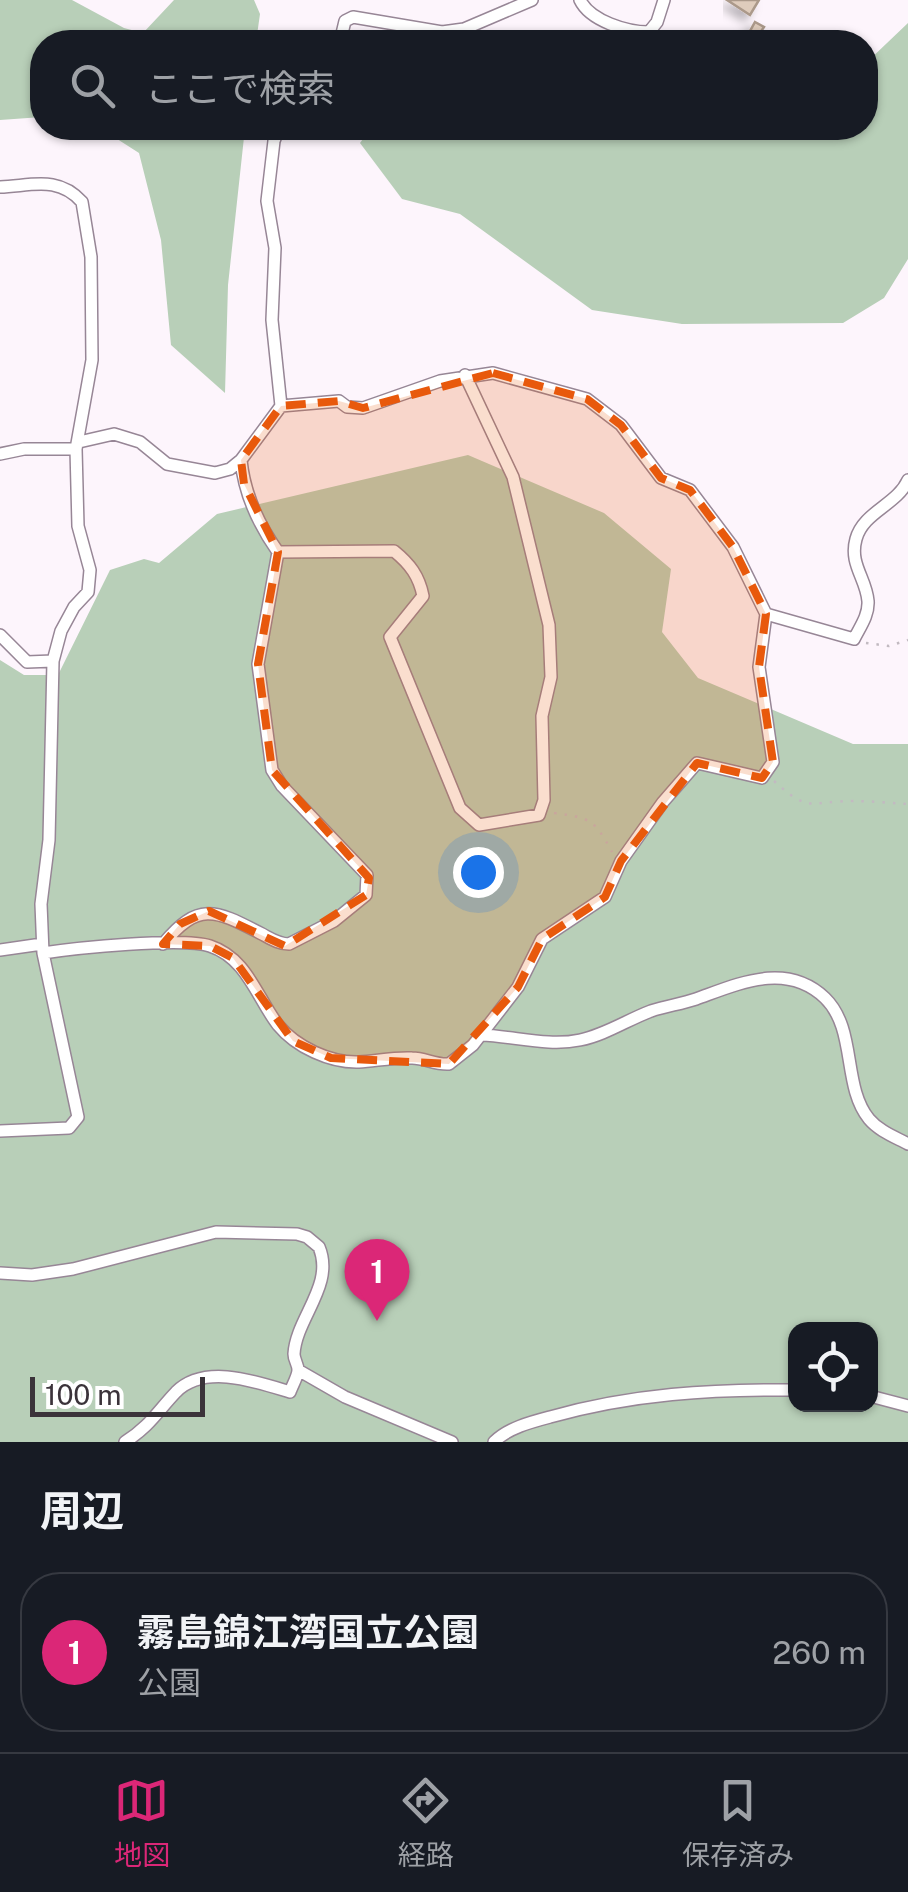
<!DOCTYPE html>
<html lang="ja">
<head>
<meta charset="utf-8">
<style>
  :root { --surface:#171b24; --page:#20242c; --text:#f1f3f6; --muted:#9ea1a6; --line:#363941; --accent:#db2777 }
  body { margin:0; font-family:"Public Sans","Noto Sans JP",sans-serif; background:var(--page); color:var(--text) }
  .controls { position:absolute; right:30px; bottom:30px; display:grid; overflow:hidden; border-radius:20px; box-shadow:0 2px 8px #0004 }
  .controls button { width:90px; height:90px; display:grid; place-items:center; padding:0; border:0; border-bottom:2px solid var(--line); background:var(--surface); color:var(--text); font:50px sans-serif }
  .scale { position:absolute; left:30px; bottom:25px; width:175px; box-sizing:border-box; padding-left:10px; border:5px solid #3b333a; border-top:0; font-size:28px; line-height:35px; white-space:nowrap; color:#3b333a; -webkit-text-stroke:8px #fff; paint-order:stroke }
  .you { position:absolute; left:478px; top:872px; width:35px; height:35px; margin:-25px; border:8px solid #fff; border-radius:50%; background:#1a73e8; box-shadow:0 0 0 15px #1a73e833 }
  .badge { display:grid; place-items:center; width:65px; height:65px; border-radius:50%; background:var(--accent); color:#fff; font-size:32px; font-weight:700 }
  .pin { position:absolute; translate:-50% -82px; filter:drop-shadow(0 2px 5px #0008) }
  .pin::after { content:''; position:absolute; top:52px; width:35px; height:30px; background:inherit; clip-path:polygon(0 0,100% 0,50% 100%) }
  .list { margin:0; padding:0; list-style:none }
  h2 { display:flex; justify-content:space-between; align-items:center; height:130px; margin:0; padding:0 40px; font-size:42px }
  h2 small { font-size:32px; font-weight:400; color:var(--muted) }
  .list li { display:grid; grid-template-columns:65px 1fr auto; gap:30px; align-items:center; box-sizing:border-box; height:160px; margin:0 20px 20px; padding:0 20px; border:2px solid var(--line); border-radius:40px }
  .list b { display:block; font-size:38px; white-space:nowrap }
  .list p { margin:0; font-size:32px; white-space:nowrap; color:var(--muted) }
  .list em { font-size:32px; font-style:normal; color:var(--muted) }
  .icon { flex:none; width:55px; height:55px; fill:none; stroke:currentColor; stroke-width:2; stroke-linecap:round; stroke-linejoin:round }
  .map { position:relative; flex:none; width:908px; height:1442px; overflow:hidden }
  .search { position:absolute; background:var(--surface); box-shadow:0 2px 8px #0004; left:30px; right:30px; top:30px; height:110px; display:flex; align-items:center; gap:25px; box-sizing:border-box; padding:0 35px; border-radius:40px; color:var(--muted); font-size:38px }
  .sheet { height:310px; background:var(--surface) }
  nav { display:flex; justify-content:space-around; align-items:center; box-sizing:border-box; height:140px; border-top:2px solid var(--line); background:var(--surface); font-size:28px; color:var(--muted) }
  nav a { display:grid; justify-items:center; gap:5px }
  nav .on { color:var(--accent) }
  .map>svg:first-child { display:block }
  .green { fill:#b8cfb8; fill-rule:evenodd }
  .building { fill:#dfccbc; stroke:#ab998a; stroke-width:2.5; filter:url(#shadow) }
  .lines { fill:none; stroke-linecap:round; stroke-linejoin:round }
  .minor-casing { stroke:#978696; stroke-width:14 }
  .path { stroke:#c2bac1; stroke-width:2.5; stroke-dasharray:2.5 8; stroke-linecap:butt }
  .minor { stroke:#fff; stroke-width:11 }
  .marked { fill:#e8590c; fill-opacity:0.2; stroke:#e8590c; stroke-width:8; stroke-dasharray:20 12; stroke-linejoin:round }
</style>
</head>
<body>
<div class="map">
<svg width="908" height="1442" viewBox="0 0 908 1442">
  <defs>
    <filter id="shadow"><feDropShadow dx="-6" dy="6" stdDeviation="5" flood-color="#0004"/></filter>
  </defs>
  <rect width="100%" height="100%" fill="#fdf5fc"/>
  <path class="green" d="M0 0H72L124 28 143 33 174 0H254L260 14 256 42H42V117L0 120Z
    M908 23V259L884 298 843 323 682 324 592 310 460 214 402 199 360 143 371 128H866V63Z
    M100 128H245L228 285 225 393 171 345 161 240 139 153Z
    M468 455 604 513 671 569 662 632 698 678 853 744H908V1442H0V660L24 675H58L110 570 144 559 159 563 217 514ZM796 1330H870V1404H796Z"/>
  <path class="building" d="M727 0H759L750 15Z
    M755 22 764 27 754 42H744Z"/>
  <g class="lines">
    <g class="minor-casing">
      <path id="minor" d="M580 0C590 21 627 32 649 32L657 22 664 0
        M340 42 345 21 353 17 442 32 464 29 532 0
        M0 187C31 186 58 175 82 202L91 257 92 360 76 449 78 526 90 570 88 592 74 607 61 631 53 661 49 840 41 904 43 953 78 1117 69 1128 0 1131
        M79 442 114 434 140 442 167 464 215 473 230 469 241 460 281 406 272 320 275 248 267 201 274 141 279 128
        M0 454 24 449H76
        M278 552 394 551C410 564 419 576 423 596L390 637 460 808 479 825 539 815 544 800 542 716 551 677 549 625 513 477 465 375
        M766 614 854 639C860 627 869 615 868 601 866 578 849 564 856 539 863 512 897 505 908 480
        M0 635 27 662 53 661
        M163 944C198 902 214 909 260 933 270 938 278 944 289 944L334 921 366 895 367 875 282 786 272 770 258 664 278 552C259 525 244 492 241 460
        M0 950 42 944
        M43 953C76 948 182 937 210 946 247 958 257 998 278 1025 296 1047 330 1063 359 1062 376 1061 394 1057 412 1058 425 1058 435 1065 449 1064L473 1045 518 987 542 939 605 897 621 861 663 802 697 763 762 778 773 762 759 667 766 614 733 547 690 490 661 478 621 425 587 399 493 373 440 381 363 408 347 407 339 401 281 406
        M481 1035C514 1036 548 1047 580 1040 605 1035 627 1020 651 1011 666 1006 681 1004 696 999 738 984 786 961 825 998 857 1029 842 1086 869 1119 879 1131 895 1137 908 1144
        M0 1273 32 1275 73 1269 216 1232 297 1234 307 1237 319 1247C335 1285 296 1318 294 1354 294 1360 298 1364 298 1370 298 1376 292 1386 290 1392 257 1382 205 1363 176 1392 157 1412 150 1426 125 1442
        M298 1370 345 1397 452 1442
        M870 1396 908 1406
        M494 1442C508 1428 531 1422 550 1417 631 1394 712 1389 796 1390"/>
    </g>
    <path class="path" d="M866 643 889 646 908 640
      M774 781C810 814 810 801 853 801 871 801 890 803 908 804
      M554 813C591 818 594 819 612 852"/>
    <use href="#minor" class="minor"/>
  </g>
  <path class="marked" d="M493 373 587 399 621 425 661 478 690 490 733 547 766 614 759 667 773 762 762 778 697 763 621 861 605 897 542 939 518 987 449 1064 331 1058 293 1041 233 958 210 946 163 944 180 924 209 911 285 946 366 895 369 878 272 770 258 664 278 552 244 484 241 460 281 406 339 401 363 408Z"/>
</svg>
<div class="controls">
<button><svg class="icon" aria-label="locate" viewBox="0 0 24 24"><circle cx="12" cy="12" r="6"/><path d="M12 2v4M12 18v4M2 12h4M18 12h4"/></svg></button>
</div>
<div class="scale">100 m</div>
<div class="you"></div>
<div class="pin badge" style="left:377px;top:1321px">1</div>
<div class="search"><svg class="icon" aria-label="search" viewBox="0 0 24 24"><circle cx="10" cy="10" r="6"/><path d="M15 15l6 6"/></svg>ここで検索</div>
</div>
<section class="sheet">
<h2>周辺<small></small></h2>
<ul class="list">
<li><span class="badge">1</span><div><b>霧島錦江湾国立公園</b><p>公園</p></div><em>260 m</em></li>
</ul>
</section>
<nav>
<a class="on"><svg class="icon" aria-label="map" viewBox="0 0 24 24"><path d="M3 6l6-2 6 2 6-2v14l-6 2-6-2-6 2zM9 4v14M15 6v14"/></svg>地図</a>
<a><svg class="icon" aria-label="directions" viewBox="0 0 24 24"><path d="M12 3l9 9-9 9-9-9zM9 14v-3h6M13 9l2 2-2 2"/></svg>経路</a>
<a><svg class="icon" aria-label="saved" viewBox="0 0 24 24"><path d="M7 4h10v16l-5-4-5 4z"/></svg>保存済み</a>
</nav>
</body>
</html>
